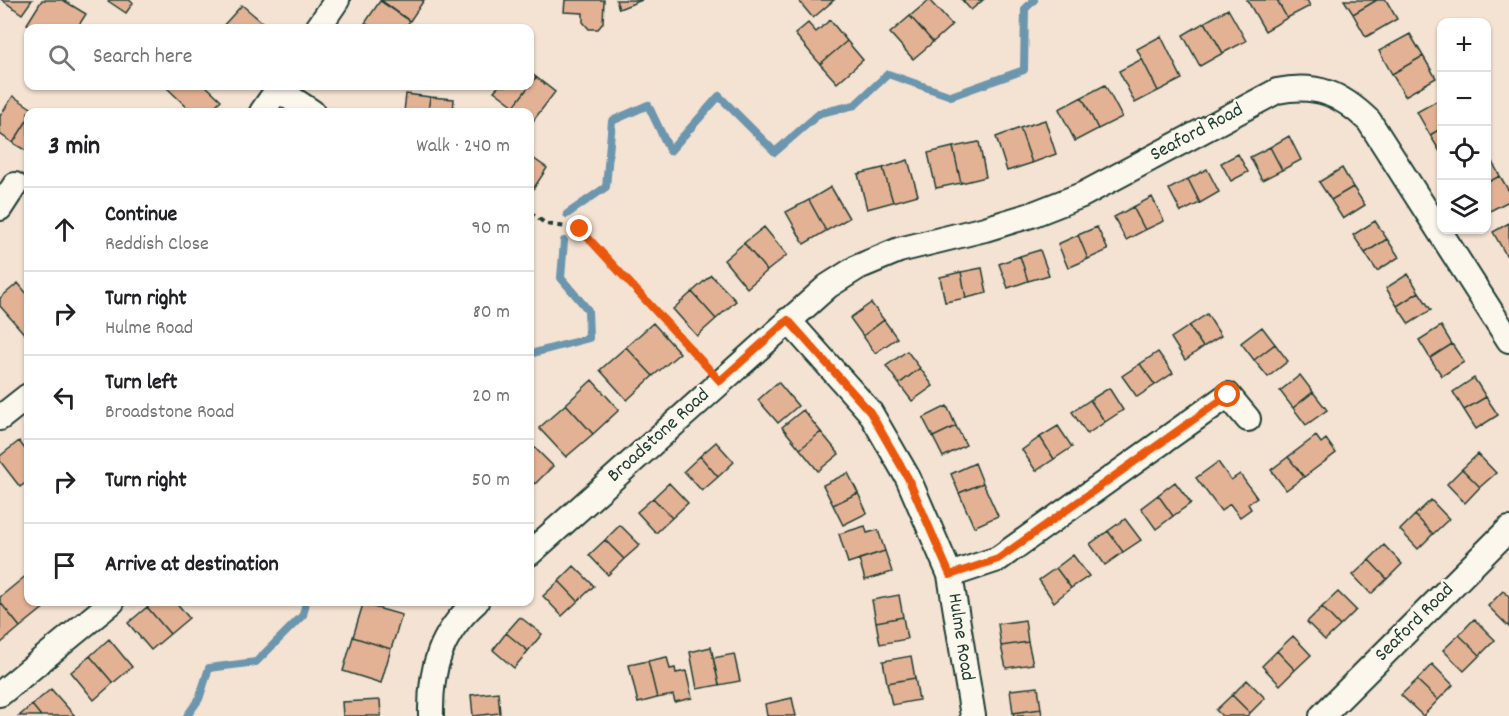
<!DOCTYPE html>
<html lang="en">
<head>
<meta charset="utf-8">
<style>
  :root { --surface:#fff; --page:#f2f2f2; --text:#202124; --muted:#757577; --line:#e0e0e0 }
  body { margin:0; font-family:Dekko,sans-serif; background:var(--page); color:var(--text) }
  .controls { position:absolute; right:18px; top:18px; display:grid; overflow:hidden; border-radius:12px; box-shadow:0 2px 4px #0004 }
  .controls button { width:54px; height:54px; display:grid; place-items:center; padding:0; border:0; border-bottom:2px solid var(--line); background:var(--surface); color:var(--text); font:30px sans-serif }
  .stop { position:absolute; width:18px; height:18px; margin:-14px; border:4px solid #ea580c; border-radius:50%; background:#fff }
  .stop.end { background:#ea580c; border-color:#fff; box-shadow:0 2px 6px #0008 }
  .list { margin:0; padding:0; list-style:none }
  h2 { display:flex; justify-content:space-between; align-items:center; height:78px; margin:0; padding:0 24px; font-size:26px }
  h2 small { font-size:20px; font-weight:400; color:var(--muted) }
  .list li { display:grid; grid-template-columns:39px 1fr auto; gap:18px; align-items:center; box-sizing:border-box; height:84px; padding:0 24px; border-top:2px solid var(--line) }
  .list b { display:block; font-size:22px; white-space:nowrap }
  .list p { margin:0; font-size:20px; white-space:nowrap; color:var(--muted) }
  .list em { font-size:20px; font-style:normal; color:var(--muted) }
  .icon { flex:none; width:33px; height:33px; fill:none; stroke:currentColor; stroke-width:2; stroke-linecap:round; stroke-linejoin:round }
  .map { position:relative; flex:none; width:1509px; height:716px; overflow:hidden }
  .search { position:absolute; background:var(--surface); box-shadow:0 2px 4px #0004; left:24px; top:24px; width:510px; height:66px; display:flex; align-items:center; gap:15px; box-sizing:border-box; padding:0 21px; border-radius:12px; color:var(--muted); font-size:22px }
  .panel { position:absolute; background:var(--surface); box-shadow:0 2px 4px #0004; left:24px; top:108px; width:510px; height:498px; border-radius:12px }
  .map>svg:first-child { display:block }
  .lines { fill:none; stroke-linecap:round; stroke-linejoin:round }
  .stream { stroke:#6c96ad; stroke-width:8 }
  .building { fill:#e3b294; stroke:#1f3d34; stroke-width:1.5 }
  .minor-casing { stroke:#1f3d34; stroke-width:28 }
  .path { stroke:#1f3d34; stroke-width:4; stroke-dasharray:6 4.5; stroke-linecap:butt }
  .minor { stroke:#fbf7ec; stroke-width:24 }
  .route { stroke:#ea580c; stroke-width:8 }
  .labels { text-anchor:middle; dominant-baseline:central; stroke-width:5; stroke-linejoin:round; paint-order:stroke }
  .street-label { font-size:20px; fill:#1f3d34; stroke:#fbf7ec }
</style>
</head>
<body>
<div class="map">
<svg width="1509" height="716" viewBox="0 0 1509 716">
  <rect width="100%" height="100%" fill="#f4e2d2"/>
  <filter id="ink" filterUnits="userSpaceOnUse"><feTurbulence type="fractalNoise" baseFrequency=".0167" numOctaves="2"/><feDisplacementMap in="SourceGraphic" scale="12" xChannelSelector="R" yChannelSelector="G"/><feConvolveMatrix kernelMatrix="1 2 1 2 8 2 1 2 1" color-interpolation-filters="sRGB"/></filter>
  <g filter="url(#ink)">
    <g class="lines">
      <path class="stream" d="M567 214 606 187 612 121 648 105 670 151 719 96 775 152 820 113 855 105 888 74 951 96 1024 70 1025 9 1034 0
        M530 354 589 338 588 310 561 278 564 241
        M187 716 199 699 209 668 256 662 303 615 306 602"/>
    </g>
    <path class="building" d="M2 0H32L22 14Z
      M42 0H63L86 14 77 28H35L27 24Z
      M109 0H129L133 3 126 13 108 1Z
      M381 0H424L410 21Z
      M565 0H604L603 23 598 29H589L583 22V13L564 12Z
      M616 0H642L619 9Z
      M798 0H834L813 18Z
      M929 0 952 25 933 42 910 16Z
      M962 0H983L971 10Z
      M1247 0H1277L1287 18 1265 31Z
      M1277 0H1307L1310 6 1287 18Z
      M1344 0H1377L1353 14Z
      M1377 0H1386L1397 19 1366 37 1353 14Z
      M380 1 410 21 405 28H373L365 23Z
      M242 5 269 28H221Z
      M1228 9 1246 41 1223 53 1205 22Z
      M910 16 933 42 913 59 890 33Z
      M830 20 847 41 820 64 795 34 808 23 816 32Z
      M1205 22 1223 53 1200 66 1183 35Z
      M1410 34 1423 56 1392 74 1379 51Z
      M1161 36 1182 79 1158 91 1137 49Z
      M847 41 863 60 837 83 820 64Z
      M1423 56 1436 78 1405 96 1392 74Z
      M1142 59 1158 91 1135 103 1119 71Z
      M530 72 536 77 514 106 494 91 499 86H530Z
      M536 77 555 92 533 121 530 119V112H522L514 106Z
      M1105 85 1122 117 1098 129 1082 97Z
      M168 86H206L221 100 209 112H192L166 87Z
      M406 94 430 97 428 112H404Z
      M13 96 34 110 33 112H28V119L13 143 0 134V116Z
      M430 97 454 99 453 112H428Z
      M1082 97 1098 129 1075 141 1059 109Z
      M1442 98V128L1430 135 1417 112Z
      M28 119V152L13 143Z
      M1045 120 1056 154 1032 163 1020 128Z
      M1020 128 1032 163 1007 171 996 137Z
      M1442 128V155L1430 135Z
      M1289 136 1301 160 1282 170 1270 147Z
      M979 142 986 177 961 183 953 147Z
      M953 147 961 183 936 188 928 153Z
      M1270 147 1282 170 1262 180 1250 157Z
      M1487 153 1500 176 1486 183V154Z
      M1238 154 1248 172 1231 181 1221 163Z
      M530 156 547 168 530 194Z
      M908 160 918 195 893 202 883 168Z
      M883 168 893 202 867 209 858 174Z
      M1342 168 1353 187 1331 200 1319 182Z
      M1207 169 1219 192 1200 203 1188 179Z
      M1500 176 1509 191V201L1486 213V183Z
      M1188 179 1200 203 1181 212 1169 189Z
      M831 187 849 218 826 231 809 200Z
      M1353 187 1365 205 1343 219 1331 200Z
      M1152 197 1164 221 1145 230 1133 207Z
      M809 200 826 231 804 244 786 212Z
      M1133 207 1145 230 1126 240 1114 217Z
      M1375 221 1387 239 1365 253 1353 235Z
      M1509 223V253L1506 255 1493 232Z
      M764 227 787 255 767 271 744 243Z
      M1097 227 1108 250 1088 259 1078 235Z
      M1078 235 1088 259 1068 268 1058 244Z
      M1387 239 1399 257 1377 271 1365 253Z
      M744 243 767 271 747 288 724 260Z
      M1040 250 1049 275 1028 281 1020 256Z
      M1020 256 1028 281 1008 288 999 264Z
      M982 268 987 293 966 298 961 272Z
      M961 272 966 298 945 302 940 277Z
      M1408 274 1419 292 1397 306 1386 288Z
      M711 275 736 301 716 319 692 292Z
      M18 283 28 295V338L0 306V298Z
      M692 292 716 319 697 336 673 309Z
      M1419 292 1431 310 1409 324 1397 306Z
      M871 303 884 320 863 336 850 318Z
      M1207 314 1221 336 1203 347 1189 326Z
      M884 320 897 338 875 353 863 336Z
      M653 323 680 353 653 376 626 347Z
      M1189 326 1203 347 1185 360 1171 338Z
      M1441 326 1452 344 1430 358 1419 340Z
      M1262 327 1275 344 1254 360 1241 343Z
      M1275 344 1288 361 1268 377 1254 360Z
      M1452 344 1464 362 1442 376 1430 358Z
      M626 347 653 376 627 400 600 370Z
      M907 351 920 368 899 384 886 366Z
      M1158 352 1173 373 1155 385 1140 364Z
      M1140 364 1155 385 1137 397 1122 376Z
      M920 368 933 386 912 401 899 384Z
      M1300 375 1313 392 1293 408 1280 391Z
      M1474 378 1486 397 1464 410 1453 392Z
      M592 380 619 410 593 434 566 404Z
      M778 382 798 406 778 423 758 400Z
      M1109 388 1123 410 1105 422 1090 400Z
      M1313 392 1327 410 1306 425 1293 408Z
      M1486 397 1498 415 1476 429 1464 410Z
      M1090 400 1105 422 1087 434 1072 412Z
      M566 404 593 434 566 457 539 428Z
      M947 406 956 426 933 437 923 418Z
      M803 410 821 432 800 449 782 427Z
      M956 426 966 445 943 457 933 437Z
      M1058 426 1072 447 1054 459 1040 437Z
      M821 432 839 454 818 471 800 449Z
      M1316 436 1321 443 1326 439 1336 453 1304 477 1288 457Z
      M1040 437 1054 459 1036 471 1022 450Z
      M19 441 28 453V481L20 487 0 461V456Z
      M716 442 734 462 718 477 700 456Z
      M530 443 553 466 535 484 530 478Z
      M1478 454 1496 473 1480 487 1462 469Z
      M700 456 718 477 702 491 684 471Z
      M1288 457 1304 477 1286 490 1271 470Z
      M1218 462 1231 480 1240 474 1257 498 1248 504 1251 509 1240 517 1230 504 1221 511 1196 478Z
      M975 463 983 483 959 493 951 474Z
      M1462 469 1480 487 1465 503 1447 484Z
      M848 473 858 493 833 505 823 485Z
      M1175 482 1191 503 1173 516 1158 495Z
      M669 483 688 503 672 518 653 498Z
      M983 483 998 516 974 527 959 493Z
      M858 493 867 513 843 525 833 505Z
      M1158 495 1173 516 1156 529 1141 508Z
      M653 498 672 518 656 533 637 512Z
      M1431 500 1449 519 1433 534 1415 515Z
      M1415 515 1433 534 1418 549 1400 530Z
      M1125 519 1141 540 1123 552 1108 531Z
      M620 525 640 545 624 559 605 540Z
      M865 526 867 533 878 530 885 551 848 563 839 534Z
      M1108 531 1123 552 1105 565 1090 544Z
      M605 540 624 559 608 575 589 555Z
      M1384 545 1402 564 1387 579 1369 560Z
      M885 551 892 572 865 580 859 559Z
      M1073 555 1089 576 1071 588 1056 568Z
      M1369 560 1387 579 1371 594 1353 575Z
      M574 566 594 586 578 601 559 581Z
      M1056 568 1071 588 1054 602 1039 580Z
      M28 574V602H51L20 627 0 602V597Z
      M559 581 578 601 562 616 543 596Z
      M1503 591 1509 596V627L1488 606Z
      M1338 592 1356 610 1340 626 1322 607Z
      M899 595 903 617 876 622 872 600Z
      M0 602 20 627 0 644Z
      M153 602H176L189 618 170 634 147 607Z
      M363 604 402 615 391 649 353 637Z
      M147 607 170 634 151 650 128 623Z
      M1322 607 1340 626 1325 640 1307 622Z
      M520 617 542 634 528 651 506 633Z
      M903 617 907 639 880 644 876 622Z
      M1474 619 1495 640 1480 655 1459 635Z
      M1025 620 1028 642 1001 646 998 624Z
      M506 633 528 651 514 668 493 650Z
      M1459 635 1480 655 1464 671 1443 650Z
      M1293 636 1311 655 1295 670 1277 651Z
      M353 637 391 649 381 683 343 671Z
      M109 639 132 667 113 683 90 656Z
      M1028 642 1033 664 1006 668 1001 646Z
      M711 647 719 685 697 689 690 652Z
      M1277 651 1295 670 1280 685 1262 666Z
      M734 654 740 681 719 685 713 658Z
      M90 656 113 683 94 700 71 672Z
      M911 656 915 678 887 683 883 661Z
      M667 657 670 669 675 668 676 673 686 671 692 698 675 702 673 695 657 698 648 661Z
      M648 661 657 698 638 703 629 665Z
      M1432 664 1453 685 1438 700 1417 680Z
      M915 678 919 700 892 705 887 683Z
      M1247 680 1265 698 1250 713 1232 695Z
      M1417 680 1438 700 1423 716 1401 695Z
      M1038 687 1041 709 1013 713 1010 690Z
      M51 689 75 716H41L32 705Z
      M498 692 500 713 473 716 471 695Z
      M1232 695 1250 713 1247 716H1222L1216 710Z
      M792 698 796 716H767L765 704Z
      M380 700 381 716H343L342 702Z
      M32 705 41 716H19Z
      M1041 709 1042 716H1014L1013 713Z"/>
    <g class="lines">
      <g class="minor-casing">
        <path id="minor" d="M318 28 337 0
          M277 89 312 112
          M262 112 280 86
          M0 208 15 185
          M788 320 870 412 908 478 950 575 973 716
          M0 418 28 396
          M530 553 828 286 858 267 899 250 985 229 1031 215 1082 195 1277 91C1317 83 1341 94 1369 121L1509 340
          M950 575 998 559 1228 395 1248 419
          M0 694 112 602
          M431 716C430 669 440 634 476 602
          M1322 716 1509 529"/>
      </g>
      <path class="path" d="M530 212 546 224 580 229 705 365"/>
      <use href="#minor" class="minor"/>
    </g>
  </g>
  <g class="lines" filter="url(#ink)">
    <path class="route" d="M580 229 720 381 788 320 870 412 908 478 950 575 998 559 1228 395"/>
  </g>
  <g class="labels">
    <g class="street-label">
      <text transform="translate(1197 133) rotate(-28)">Seaford Road</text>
      <text transform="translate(659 436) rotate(-42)">Broadstone Road</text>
      <text transform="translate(1415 623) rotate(-45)">Seaford Road</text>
      <text transform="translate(960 637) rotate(81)">Hulme Road</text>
    </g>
  </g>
</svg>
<div class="controls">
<button>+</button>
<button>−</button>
<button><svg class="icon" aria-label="locate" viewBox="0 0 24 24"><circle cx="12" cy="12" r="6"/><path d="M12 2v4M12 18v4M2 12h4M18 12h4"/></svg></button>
<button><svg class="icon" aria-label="layers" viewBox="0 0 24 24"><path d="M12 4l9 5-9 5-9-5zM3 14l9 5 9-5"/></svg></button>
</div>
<div class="stop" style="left:1228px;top:395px"></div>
<div class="stop end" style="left:580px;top:229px"></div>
<div class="search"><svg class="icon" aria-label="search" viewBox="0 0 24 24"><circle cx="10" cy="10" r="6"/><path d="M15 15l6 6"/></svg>Search here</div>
<section class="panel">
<h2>3 min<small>Walk · 240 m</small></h2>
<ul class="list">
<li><svg class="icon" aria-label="ahead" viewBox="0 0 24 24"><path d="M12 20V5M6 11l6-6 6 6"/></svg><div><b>Continue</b><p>Reddish Close</p></div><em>90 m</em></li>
<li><svg class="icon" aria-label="right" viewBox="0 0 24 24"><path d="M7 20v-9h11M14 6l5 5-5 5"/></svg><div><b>Turn right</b><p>Hulme Road</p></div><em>80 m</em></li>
<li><svg class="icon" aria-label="left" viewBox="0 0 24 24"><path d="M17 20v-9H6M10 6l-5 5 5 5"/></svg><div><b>Turn left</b><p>Broadstone Road</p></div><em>20 m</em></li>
<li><svg class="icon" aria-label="right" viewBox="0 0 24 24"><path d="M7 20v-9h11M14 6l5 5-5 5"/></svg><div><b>Turn right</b></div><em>50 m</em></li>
<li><svg class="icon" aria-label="arrive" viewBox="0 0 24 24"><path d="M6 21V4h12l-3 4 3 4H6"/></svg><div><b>Arrive at destination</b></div></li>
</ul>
</section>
</div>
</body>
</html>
